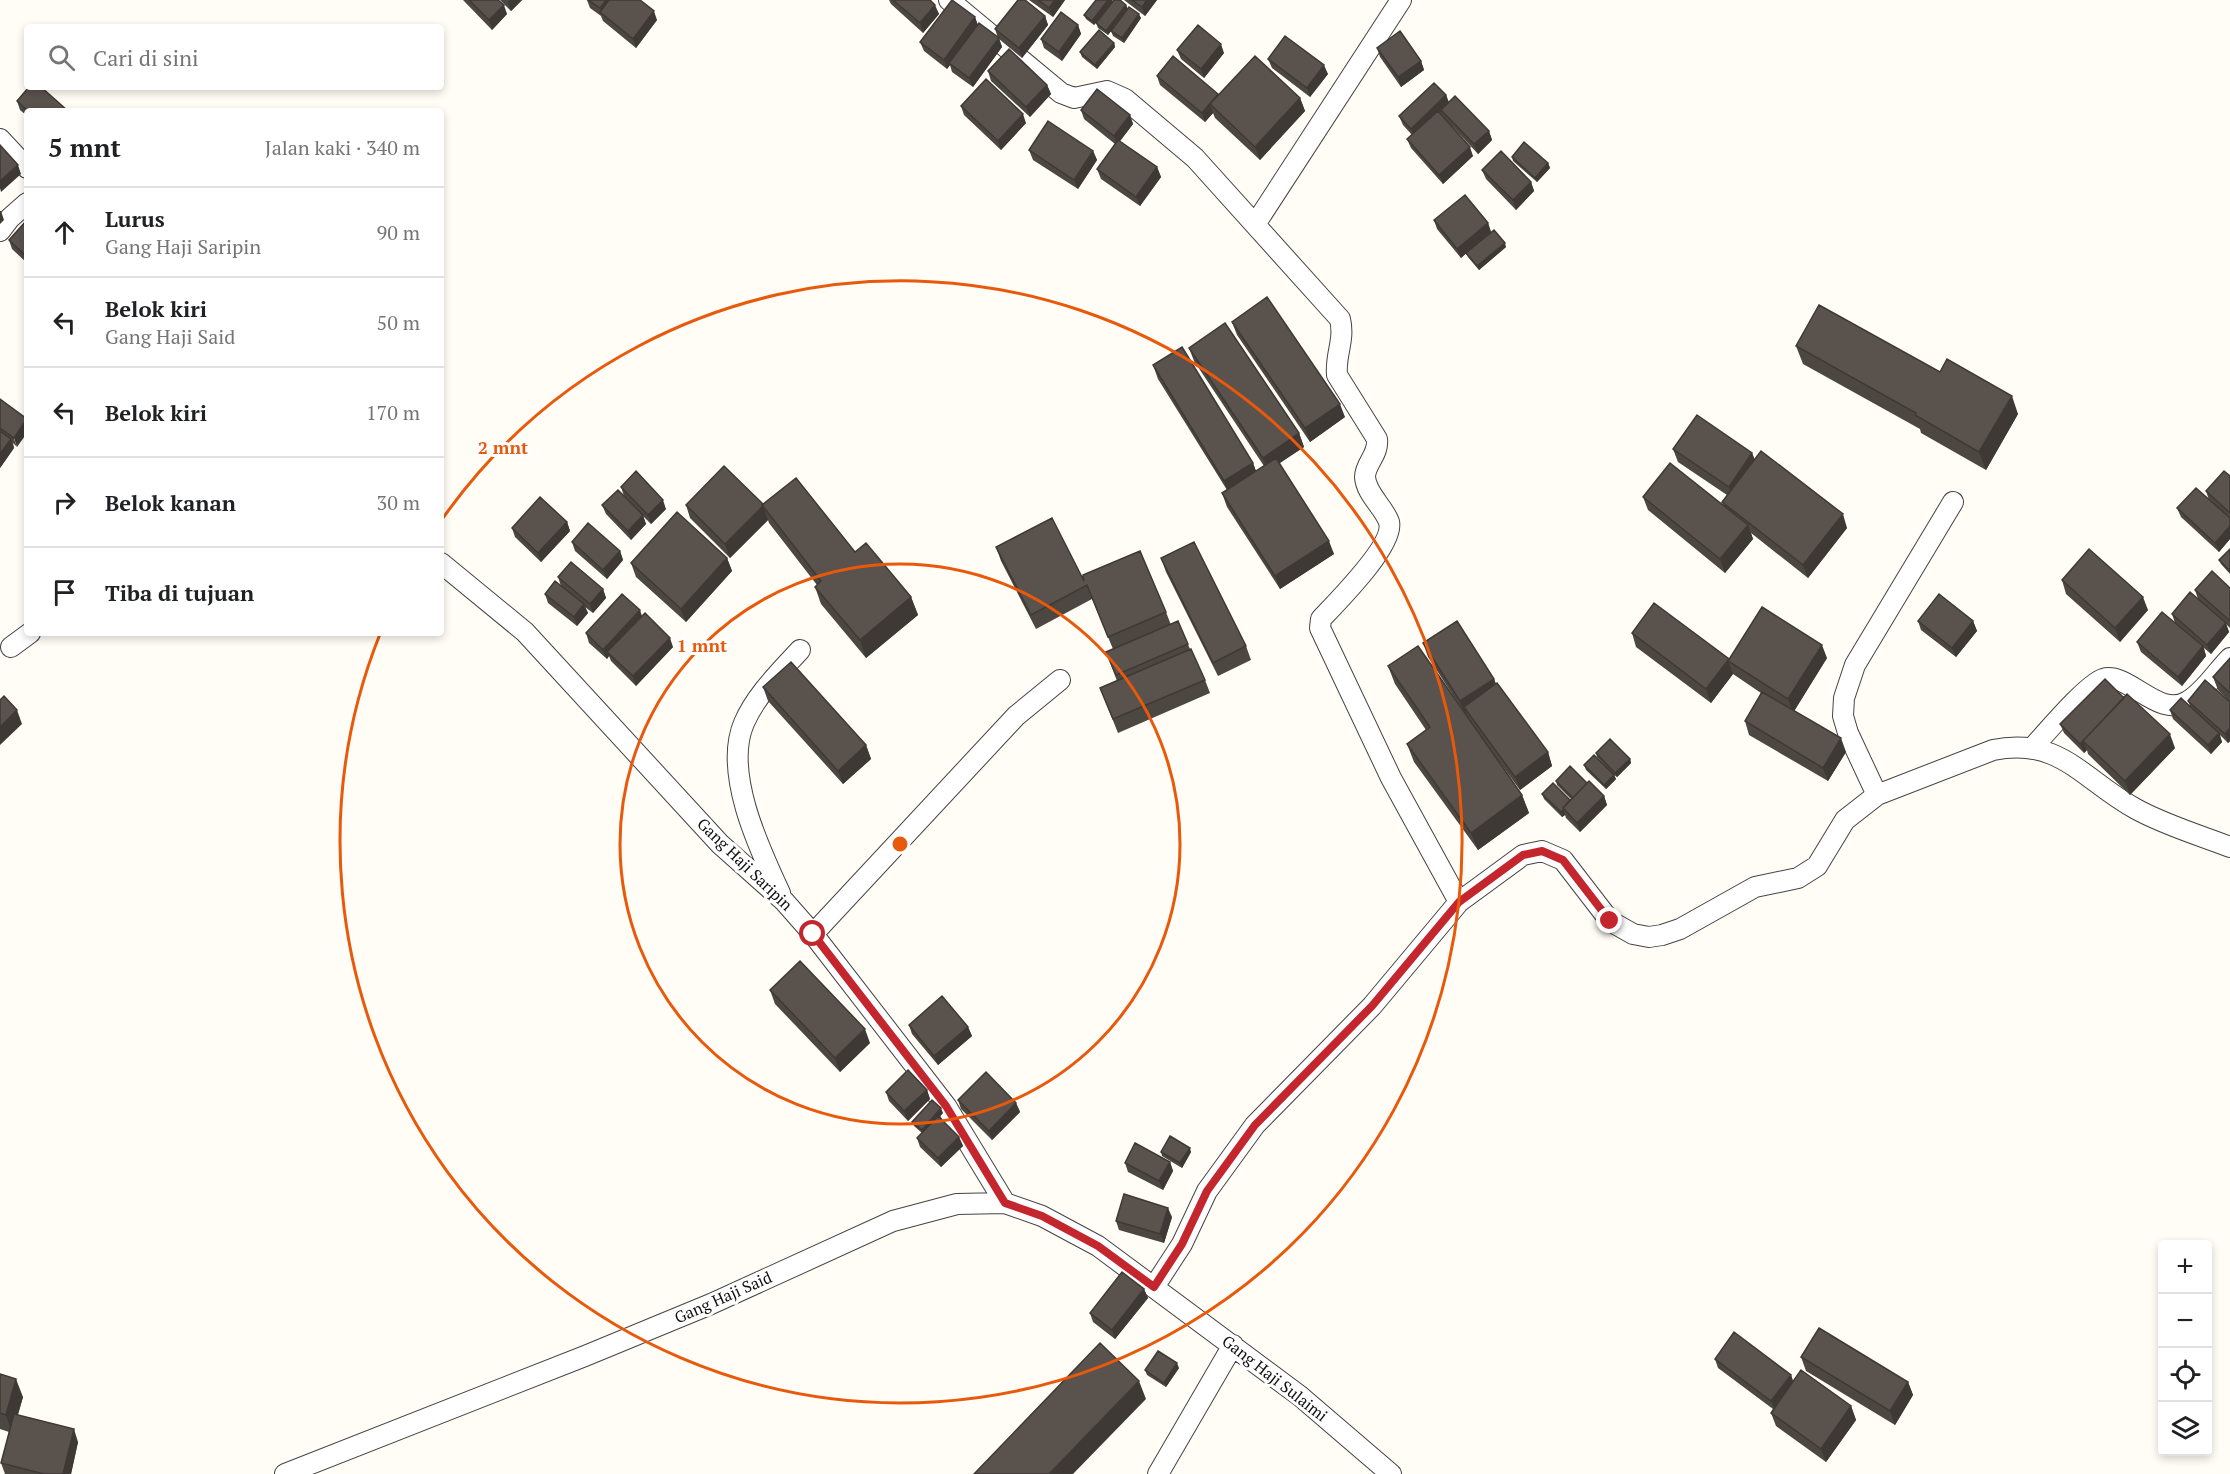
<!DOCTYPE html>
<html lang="id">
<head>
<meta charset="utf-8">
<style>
  :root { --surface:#fff; --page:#f2f2f2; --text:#202124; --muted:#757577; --line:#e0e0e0 }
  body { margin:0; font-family:"PT Serif",serif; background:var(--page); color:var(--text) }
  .controls { position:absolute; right:18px; bottom:18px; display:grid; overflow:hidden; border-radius:6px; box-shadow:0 3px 9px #0003 }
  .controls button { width:54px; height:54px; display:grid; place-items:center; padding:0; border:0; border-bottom:2px solid var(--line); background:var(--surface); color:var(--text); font:30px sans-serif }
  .stop { position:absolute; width:18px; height:18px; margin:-14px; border:4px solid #c4262e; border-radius:50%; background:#fff }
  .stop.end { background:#c4262e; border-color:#fff; box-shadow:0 2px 6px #0008 }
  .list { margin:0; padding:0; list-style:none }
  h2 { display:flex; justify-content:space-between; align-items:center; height:78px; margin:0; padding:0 24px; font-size:26px }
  h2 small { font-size:20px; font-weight:400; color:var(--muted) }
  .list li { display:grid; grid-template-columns:39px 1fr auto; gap:18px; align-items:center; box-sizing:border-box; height:90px; padding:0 24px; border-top:2px solid var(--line) }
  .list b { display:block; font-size:22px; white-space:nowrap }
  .list p { margin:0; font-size:20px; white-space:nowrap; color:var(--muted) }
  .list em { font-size:20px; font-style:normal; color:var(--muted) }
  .icon { flex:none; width:33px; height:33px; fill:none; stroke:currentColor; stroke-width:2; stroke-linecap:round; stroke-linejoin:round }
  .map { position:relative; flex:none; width:2230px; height:1474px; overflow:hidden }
  .search { position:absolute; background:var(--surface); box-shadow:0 3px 9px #0003; left:24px; top:24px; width:420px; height:66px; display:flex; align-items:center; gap:15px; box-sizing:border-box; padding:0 21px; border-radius:6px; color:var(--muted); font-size:22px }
  .panel { position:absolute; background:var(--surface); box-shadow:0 3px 9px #0003; left:24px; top:108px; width:420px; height:528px; border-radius:6px }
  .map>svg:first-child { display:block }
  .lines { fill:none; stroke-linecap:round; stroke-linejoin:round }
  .street-casing { stroke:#444; stroke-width:22 }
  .street { stroke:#fff; stroke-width:20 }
  .wall { fill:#4d4742 }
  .shaded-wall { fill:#3f3936 }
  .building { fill:#5a524d; stroke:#3f3936; stroke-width:1.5 }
  .route { stroke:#c4262e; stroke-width:8 }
  .ring { fill:none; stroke:#e8590c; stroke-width:3 }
  .labels { text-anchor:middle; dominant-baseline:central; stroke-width:6; stroke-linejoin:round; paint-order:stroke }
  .street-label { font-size:16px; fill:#111; stroke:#fff }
  .centre { fill:#e8590c; stroke:#fff; stroke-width:3 }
  .ring-label { font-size:18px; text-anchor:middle; font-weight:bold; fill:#e8590c; stroke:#fff; stroke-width:6; stroke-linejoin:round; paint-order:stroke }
</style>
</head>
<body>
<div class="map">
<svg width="2230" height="1474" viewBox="0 0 2230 1474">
  <rect width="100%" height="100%" fill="#fffdf5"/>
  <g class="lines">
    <g class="street-casing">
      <path id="street" d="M949 0 1061 93 1074 98 1107 91 1125 99 1195 158 1340 319C1345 341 1335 354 1337 375L1377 439C1379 455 1365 463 1365 477 1366 494 1384 507 1389 522 1395 544 1337 602 1321 619L1320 628 1391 778 1459 902
        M0 139 27 168
        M1256 223 1401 0
        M0 231 10 218 27 203
        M441 563 525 632 720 844 784 901 813 934 946 1106 1005 1203
        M11 647 30 633
        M2033 747C2047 732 2086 685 2103 679 2128 671 2159 720 2188 701 2204 692 2217 671 2230 658
        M1877 795 1848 733 1843 716 1844 698 1855 665 1953 502
        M780 893C759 848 723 772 744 723 756 695 780 672 800 650
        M813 934 1016 716 1060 680
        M1154 1287 1182 1244 1207 1191 1255 1125 1372 1006 1459 902 1523 855 1542 851 1563 860 1610 921 1633 934 1649 937 1662 935 1680 929 1755 887 1798 878 1817 866 1845 820 1877 795 1993 750C2060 736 2084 781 2136 809 2165 825 2199 835 2230 847
        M285 1474 585 1356 711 1304 893 1221 957 1204 1005 1203 1042 1216 1098 1246 1300 1396 1391 1474
        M1158 1474 1233 1345"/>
    </g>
    <use href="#street" class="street"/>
  </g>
  <path class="wall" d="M463 0H498L507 14 492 30Z
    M500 0H522L511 11Z
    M587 0H640L657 20 636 48 603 21 601 16 590 8Z
    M889 0H930L939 14 923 33 891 4Z
    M1029 0H1065L1053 17Z
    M1124 0H1157L1145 16Z
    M1113 1 1126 5 1127 9 1141 18 1124 43 1113 36 1111 31 1121 18 1108 35 1098 28 1096 23 1110 4 1094 25 1086 19 1084 15Z
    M1045 16 1048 25 1022 58 999 39 1002 47 973 87 952 72 950 65 947 69 924 51 920 42 975 17 978 25 998 38 995 29Z
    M1078 25 1081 34 1062 61 1044 48 1041 39Z
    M1114 43 1115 47 1097 69 1082 57 1080 52Z
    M1377 48 1421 61 1424 70 1401 87 1380 57Z
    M1177 50 1224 53 1204 78 1181 59Z
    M1268 59 1328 74 1310 97 1272 68Z
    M988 71 1047 85 1051 94 1030 117 991 81Z
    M1157 76 1218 94V95L1300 98 1305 111 1260 160 1215 118 1213 113 1205 122 1160 85Z
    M1446 95 1449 102 1489 131 1492 140 1478 154 1452 126 1473 156 1443 184 1411 148 1407 139 1412 135 1403 125 1399 116Z
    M17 101 68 111H27V116L20 110Z
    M961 106 1026 123 1001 150 964 115Z
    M1081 110 1130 115 1133 124 1120 141 1157 167 1161 177 1140 206 1101 179 1097 169 1115 144 1084 119Z
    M1029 150 1093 151 1097 160 1078 189 1033 160Z
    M1512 157 1548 163 1550 168 1537 182 1513 161Z
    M1482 170 1531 182 1534 191 1516 210 1486 179Z
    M27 220V263L12 249 9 240Z
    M1434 220 1488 223 1491 232 1506 247 1479 270 1468 257 1466 253 1461 258 1437 229Z
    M1232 322 1345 417 1310 442 1237 335Z
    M1796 346 1940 372 2018 414 1986 470 1921 433 1920 429 1803 364Z
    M1189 348 1299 433 1304 447 1279 463 1334 554 1280 589 1227 507 1222 493 1227 490 1158 379 1153 365 1253 463 1256 471 1264 466 1194 361Z
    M0 399 17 447 13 443 14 448 0 468Z
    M1673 449 1752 453 1755 460 1847 528 1808 578 1751 533 1753 539 1725 573 1648 510 1643 497 1724 506 1722 502 1727 495 1678 462Z
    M2230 476V539L2219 552 2181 517 2177 508 2209 500 2206 491Z
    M621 487 666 509 651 524 643 516 646 524 631 540 606 514 602 505 624 496Z
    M763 504 855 552 911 597 918 615 866 658 821 604 815 587 817 585 769 523 768 520 730 558 690 518 686 505Z
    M567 522 570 531 541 562 515 537 512 528Z
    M572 542 620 551 623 560 607 579 575 551Z
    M996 547 1166 612 1171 625 1178 621 1190 649 1205 680 1210 693 1118 733 1100 688 1117 681 1106 652 1113 649 1092 599 1036 629 1001 561Z
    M2230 549V574L2221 564 2219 560Z
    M727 558 732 571 686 622 636 577 631 563Z
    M1161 558 1246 646 1251 660 1218 676 1166 572Z
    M558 577 603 589 606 598 593 613 585 607 588 613 577 626 548 603 545 594 561 586Z
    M2062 580 2148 610 2120 642 2066 594Z
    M2230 588V628L2226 624 2229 632 2211 654 2204 648 2206 656 2182 686 2141 652 2137 642 2175 623 2172 614 2198 599 2195 590Z
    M642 616 673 647 636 686 611 661 609 656 607 659 589 643 586 633Z
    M1918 621H1973L1977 631 1956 657 1921 630Z
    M1632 633 1729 659 1827 658 1794 711 1846 752 1828 781 1749 735 1745 721 1761 693 1733 674 1711 703 1636 647Z
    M1423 643 1494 679 1496 684 1548 752 1552 766 1520 790 1486 744 1522 795 1529 813 1478 850 1414 762 1407 744 1426 730 1395 684 1388 666 1462 709 1428 657Z
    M2230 658V702L2218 690 2213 677Z
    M763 687 866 745 871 759 843 784 768 701Z
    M2188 701 2230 702V741L2228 743 2220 735 2222 742 2211 754 2173 719 2170 710 2190 706Z
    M2060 724 2175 748 2130 795 2088 754 2087 750 2084 753 2064 733Z
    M1596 753 1630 759 1631 763 1617 777 1614 775 1616 779 1606 789 1586 770 1584 765 1611 772 1597 757Z
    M1556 781 1587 783 1604 796 1607 805 1580 832 1566 818 1565 815 1562 817 1544 799 1542 794 1570 800 1571 799 1557 785Z
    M770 990 870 1043 840 1072 775 1004Z
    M909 1025 968 1027 972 1036 938 1065 912 1034Z
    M927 1090 930 1099 908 1121 889 1101 886 1092Z
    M958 1100 1016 1103 1020 1112 992 1140 961 1109Z
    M943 1113 939 1117 959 1137 963 1146 941 1167 920 1147 917 1138 922 1133 914 1126 912 1122Z
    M1161 1152H1191L1182 1168 1162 1156Z
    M1170 1162 1173 1171 1163 1190 1128 1172 1125 1163Z
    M1172 1217 1164 1243 1119 1230 1116 1221Z
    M1144 1289 1148 1298 1115 1339 1093 1322 1090 1313Z
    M1801 1357 1908 1382 1913 1395 1895 1425 1806 1371Z
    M1715 1359 1791 1375 1793 1381 1851 1406 1856 1420 1826 1462 1776 1426 1771 1413 1773 1409 1718 1368Z
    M1179 1368 1166 1387 1147 1375 1145 1370Z
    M0 1374 23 1397 18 1415 78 1442 71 1474H5L1 1463 9 1432 0 1429Z"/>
  <path class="shaded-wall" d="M510 0H522L511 11 508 2Z
    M606 0H616L602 14 600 8Z
    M1055 0H1065L1053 17 1049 8Z
    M1108 0H1112L1113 1 1094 25 1092 21Z
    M1147 0H1157L1145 16 1142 7Z
    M504 5 507 14 492 30 489 20Z
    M935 5 939 14 923 33 920 23Z
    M1126 5 1128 9 1108 35 1106 31Z
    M654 11 657 20 636 48 633 39Z
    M1139 14 1141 18 1124 43 1122 38Z
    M1045 16 1048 25 1022 58 1019 48Z
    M975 17 978 27 949 63 950 65 947 69 944 60Z
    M1078 25 1081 34 1062 61 1059 52Z
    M999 38 1002 47 973 87 969 78Z
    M1114 43 1115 47 1097 69 1095 65Z
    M1221 44 1224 53 1204 78 1201 69Z
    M1421 61 1424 70 1401 87 1398 77Z
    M1324 65 1328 74 1310 97 1307 88Z
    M1047 85 1051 94 1030 117 1026 107Z
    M1218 94 1221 103 1210 104 1213 113 1205 122 1202 113Z
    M1446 95 1449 104 1415 138 1411 129Z
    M1300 98 1305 111 1260 160 1255 147Z
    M1023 114 1026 123 1001 150 998 141Z
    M1130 115 1133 124 1117 145 1114 136Z
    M1489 131 1492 140 1478 154 1474 144Z
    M1470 147 1473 156 1443 184 1439 175Z
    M1093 151 1097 160 1078 189 1074 180Z
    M1548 163 1550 168 1537 182 1535 178Z
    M18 165 21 174 1 192 0 188V181Z
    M1157 167 1161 177 1140 206 1136 197Z
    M1531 182 1534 191 1516 210 1513 200Z
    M0 211H1L4 220 0 224Z
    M1488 223 1491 232 1461 258 1457 249Z
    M1505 243 1506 247 1479 270 1477 266Z
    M2012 396 2018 414 1986 470 1979 452Z
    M1340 404 1345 417 1310 442 1305 428Z
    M27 419V433L17 447 14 438Z
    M1299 433 1304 447 1268 471 1263 458Z
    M11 439 14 448 0 468V454Z
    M1752 453 1757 467 1734 501 1729 487Z
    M1253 463 1258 477 1229 495 1224 481Z
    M663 500 666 509 651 524 648 515Z
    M763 506 768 520 730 558 725 544Z
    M1843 514 1847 528 1808 578 1803 565Z
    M643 515 646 524 631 540 628 531Z
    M567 522 570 531 541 562 538 553Z
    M1748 525 1753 539 1725 573 1720 559Z
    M2230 526V539L2219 552 2215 543Z
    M1329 541 1334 554 1280 589 1275 576Z
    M620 551 623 560 607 579 603 570Z
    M727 558 732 571 686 622 681 609Z
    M603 589 606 598 593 613 590 604Z
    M911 597 918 615 866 658 860 640Z
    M2143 597 2148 610 2120 642 2115 628Z
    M584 604 588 613 577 626 574 617Z
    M640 610 643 619 607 652 609 656 607 659 603 650Z
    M1973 621 1977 631 1956 657 1952 648Z
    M2226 623 2229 632 2211 654 2207 645Z
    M670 638 673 647 636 686 633 676Z
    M1822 645 1827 658 1793 713 1788 699Z
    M2203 646 2206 656 2182 686 2178 677Z
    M1729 659 1728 661 1733 674 1711 703 1706 689Z
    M1494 679 1499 692 1464 707 1467 713 1465 714 1460 701Z
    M17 710 22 724 0 745V727Z
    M2230 728V741L2228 743 2225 734Z
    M2219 733 2222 742 2211 754 2208 745Z
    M2170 734 2175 748 2130 795 2125 781Z
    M1841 738 1846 752 1828 781 1823 768Z
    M2083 741 2087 750 2084 753 2080 744Z
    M866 745 871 759 843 784 838 771Z
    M1548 752 1552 766 1520 790 1515 777Z
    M1630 759 1631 763 1617 777 1615 773Z
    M1614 775 1616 779 1606 789 1604 785Z
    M1522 795 1529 813 1478 850 1471 833Z
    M1604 796 1607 805 1580 832 1577 823Z
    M1563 810 1565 815 1562 817 1561 812Z
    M968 1027 972 1036 938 1065 934 1056Z
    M865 1029 870 1043 840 1072 835 1058Z
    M927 1090 930 1099 908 1121 904 1111Z
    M1016 1103 1020 1112 992 1140 989 1131Z
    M941 1108 943 1113 924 1135 922 1130Z
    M959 1137 963 1146 941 1167 938 1158Z
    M1190 1148 1191 1152 1182 1168 1180 1163Z
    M1170 1162 1173 1171 1163 1190 1159 1181Z
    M1168 1208 1172 1217 1164 1243 1160 1234Z
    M1144 1289 1148 1298 1115 1339 1112 1330Z
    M1177 1363 1179 1368 1166 1387 1164 1383Z
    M1791 1375 1794 1384 1775 1410 1771 1401Z
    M16 1379 23 1397 12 1433 6 1415Z
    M1139 1381 1146 1399 1073 1474H1049Z
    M1908 1382 1913 1395 1895 1425 1890 1411Z
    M1851 1406 1856 1420 1826 1462 1821 1449Z
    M74 1429 78 1442 71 1474H63Z"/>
  <path class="building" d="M469 0H498L504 5 489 20Z
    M588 0H606L600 8Z
    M609 0H640L654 11 633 39 600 12Z
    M893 0H930L935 5 920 23Z
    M952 0 975 17 944 60 920 42Z
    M1018 0H1025L1045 16 1019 48 995 29Z
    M1038 0H1055L1049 8Z
    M1096 0H1108L1092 21 1084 15Z
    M1114 0H1120L1126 5 1106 31 1096 23Z
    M1132 0H1147L1142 7Z
    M1129 7 1139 14 1122 38 1111 31Z
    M1061 12 1078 25 1059 52 1041 39Z
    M979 23 999 38 969 78 949 63Z
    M1198 25 1221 44 1201 69 1177 50Z
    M1099 30 1114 43 1095 65 1080 52Z
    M1400 31 1421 61 1398 77 1377 48Z
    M1285 36 1324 65 1307 88 1268 59Z
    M1009 49 1047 85 1026 107 988 71Z
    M1173 56 1218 94 1202 113 1157 76Z
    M1255 56 1300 98 1255 147 1210 104Z
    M986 79 1023 114 998 141 961 106Z
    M1434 83 1446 95 1411 129 1399 116Z
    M29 87H41L68 111H28L17 101Z
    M1097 89 1130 115 1114 136 1081 110Z
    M1455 96 1489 131 1474 144 1441 110Z
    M1438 111 1470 147 1439 175 1407 139Z
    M1048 121 1093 151 1074 180 1029 150Z
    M1118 140 1157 167 1136 197 1097 169Z
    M1524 142 1548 163 1535 178 1512 157Z
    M0 145 18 165 0 181Z
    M1501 151 1531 182 1513 200 1482 170Z
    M1465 195 1488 223 1457 249 1434 220Z
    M27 220V257L9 240Z
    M1494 230 1505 243 1477 266 1466 253Z
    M1267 297 1340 404 1305 428 1232 322Z
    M1819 305 1940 372 1947 359 2012 396 1979 452 1915 415 1916 413 1796 346Z
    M1225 323 1299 433 1263 458 1189 348Z
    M1182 347 1253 463 1224 481 1153 365Z
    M0 399 27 419 14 438 0 428Z
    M1697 415 1752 453 1729 487 1673 449Z
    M0 431 11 439 0 454Z
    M1761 451 1843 514 1803 565 1722 502Z
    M1276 458 1329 541 1275 576 1222 493Z
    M1670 463 1748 525 1720 559 1643 497Z
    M724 466 763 504V506L725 544 686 505Z
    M636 471 663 500 648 515 621 487Z
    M2224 471 2230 476V513L2206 491Z
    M796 478 855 552 866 543 911 597 860 640 815 587 821 581 762 505Z
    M2196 488 2230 518V526L2215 543 2177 508Z
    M618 490 643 515 628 531 602 505Z
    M540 497 567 522 538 553 512 528Z
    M677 512 727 558 681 609 631 563Z
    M1052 518 1084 581 1083 575 1140 551 1166 612 1108 637 1087 585 1031 615 996 547Z
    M588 523 620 551 603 570 572 542Z
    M1194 542 1246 646 1213 663 1161 558Z
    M2089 549 2143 597 2115 628 2062 580Z
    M2230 549V571L2219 560Z
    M571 562 603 589 590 604 558 577Z
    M2212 571 2230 588V619L2229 620 2195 590Z
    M555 581 584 604 574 617 545 594Z
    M2190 592 2226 623 2207 645 2172 614Z
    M622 594 640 610 603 650 586 633Z
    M1939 594 1973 621 1952 648 1918 621Z
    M1654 603 1729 659 1706 689 1632 633Z
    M1762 607 1822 645 1788 699 1728 661Z
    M2162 612 2203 646 2178 677 2137 642Z
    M645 613 670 638 633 676 607 652Z
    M1178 621 1188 644 1116 675 1106 652Z
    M1457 621 1494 679 1460 701 1423 643Z
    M1418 646 1522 795 1471 833 1407 744 1430 727 1388 666Z
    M1191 649 1205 680 1113 719 1100 688Z
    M2230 658V693L2213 677Z
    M791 662 866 745 838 771 763 687Z
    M2105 679 2124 698 2080 744 2060 724Z
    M2205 680 2230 702V728L2225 734 2188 701Z
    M1497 683 1548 752 1515 777 1464 707Z
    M1762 692 1841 738 1823 768 1745 721Z
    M2127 694 2170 734 2125 781 2083 741Z
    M4 696 17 710 0 727V700Z
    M2181 698 2219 733 2208 745 2170 710Z
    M1610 739 1630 759 1615 773 1596 753Z
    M1594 755 1614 775 1604 785 1584 765Z
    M1570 766 1587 783 1573 798 1556 781Z
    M1589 781 1604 796 1577 823 1563 808Z
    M1553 783 1570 800 1563 808 1564 809 1561 812 1542 794Z
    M800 961 865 1029 835 1058 770 990Z
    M942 996 968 1027 934 1056 909 1025Z
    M908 1070 927 1090 904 1111 886 1092Z
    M986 1072 1016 1103 989 1131 958 1100Z
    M932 1100 941 1108 922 1130 912 1122Z
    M938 1116 959 1137 938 1158 917 1138Z
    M1170 1136 1190 1148 1180 1163 1161 1152Z
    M1135 1143 1170 1162 1159 1181 1125 1163Z
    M1124 1194 1168 1208 1160 1234 1116 1221Z
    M1122 1272 1144 1289 1112 1330 1090 1313Z
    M1819 1328 1908 1382 1890 1411 1801 1357Z
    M1734 1332 1791 1375 1771 1401 1715 1359Z
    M1100 1343 1139 1381 1049 1474H974Z
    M1158 1351 1177 1363 1164 1383 1145 1370Z
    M1801 1370 1851 1406 1821 1449 1771 1413Z
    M0 1374 16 1379 6 1415 0 1413Z
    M14 1414 74 1429 63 1474H44L1 1463Z"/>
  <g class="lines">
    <path class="route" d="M813 934 946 1106 1005 1203 1042 1216 1098 1246 1154 1287 1182 1244 1207 1191 1255 1125 1372 1006 1459 902 1523 855 1542 851 1563 860 1610 921"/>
  </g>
  <g class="ring">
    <circle cx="900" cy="844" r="280"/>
    <path d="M443 518A561 561 0 1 1 380 634"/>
  </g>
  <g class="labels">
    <g class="street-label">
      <text transform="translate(745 864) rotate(44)">Gang Haji Saripin</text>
      <text transform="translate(723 1297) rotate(-24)">Gang Haji Said</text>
      <text transform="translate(1275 1378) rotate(38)">Gang Haji Sulaimi</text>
    </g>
  </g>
  <circle cx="900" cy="844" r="9" class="centre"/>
  <g class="ring-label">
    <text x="503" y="454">2 mnt</text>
    <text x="702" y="652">1 mnt</text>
  </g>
</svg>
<div class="controls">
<button>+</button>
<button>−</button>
<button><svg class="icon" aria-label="locate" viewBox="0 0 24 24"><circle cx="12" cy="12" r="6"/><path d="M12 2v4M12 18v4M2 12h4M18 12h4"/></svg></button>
<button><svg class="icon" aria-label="layers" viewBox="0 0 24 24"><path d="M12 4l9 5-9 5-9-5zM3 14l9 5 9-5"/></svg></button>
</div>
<div class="stop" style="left:813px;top:934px"></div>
<div class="stop end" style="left:1610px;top:921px"></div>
<div class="search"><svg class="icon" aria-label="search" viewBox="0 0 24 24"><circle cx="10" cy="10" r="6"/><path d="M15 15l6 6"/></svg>Cari di sini</div>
<section class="panel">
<h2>5 mnt<small>Jalan kaki · 340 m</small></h2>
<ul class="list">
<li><svg class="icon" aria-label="ahead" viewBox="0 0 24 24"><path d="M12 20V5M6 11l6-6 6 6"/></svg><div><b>Lurus</b><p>Gang Haji Saripin</p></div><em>90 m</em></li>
<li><svg class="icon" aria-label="left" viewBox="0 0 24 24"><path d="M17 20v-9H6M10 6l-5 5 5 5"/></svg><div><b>Belok kiri</b><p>Gang Haji Said</p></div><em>50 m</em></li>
<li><svg class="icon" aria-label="left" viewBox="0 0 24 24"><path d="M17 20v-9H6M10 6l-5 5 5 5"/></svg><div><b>Belok kiri</b></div><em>170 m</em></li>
<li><svg class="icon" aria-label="right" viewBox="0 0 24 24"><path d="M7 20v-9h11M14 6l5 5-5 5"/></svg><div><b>Belok kanan</b></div><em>30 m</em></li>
<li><svg class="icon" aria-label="arrive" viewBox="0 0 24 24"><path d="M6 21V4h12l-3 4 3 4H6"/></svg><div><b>Tiba di tujuan</b></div></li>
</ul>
</section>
</div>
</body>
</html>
